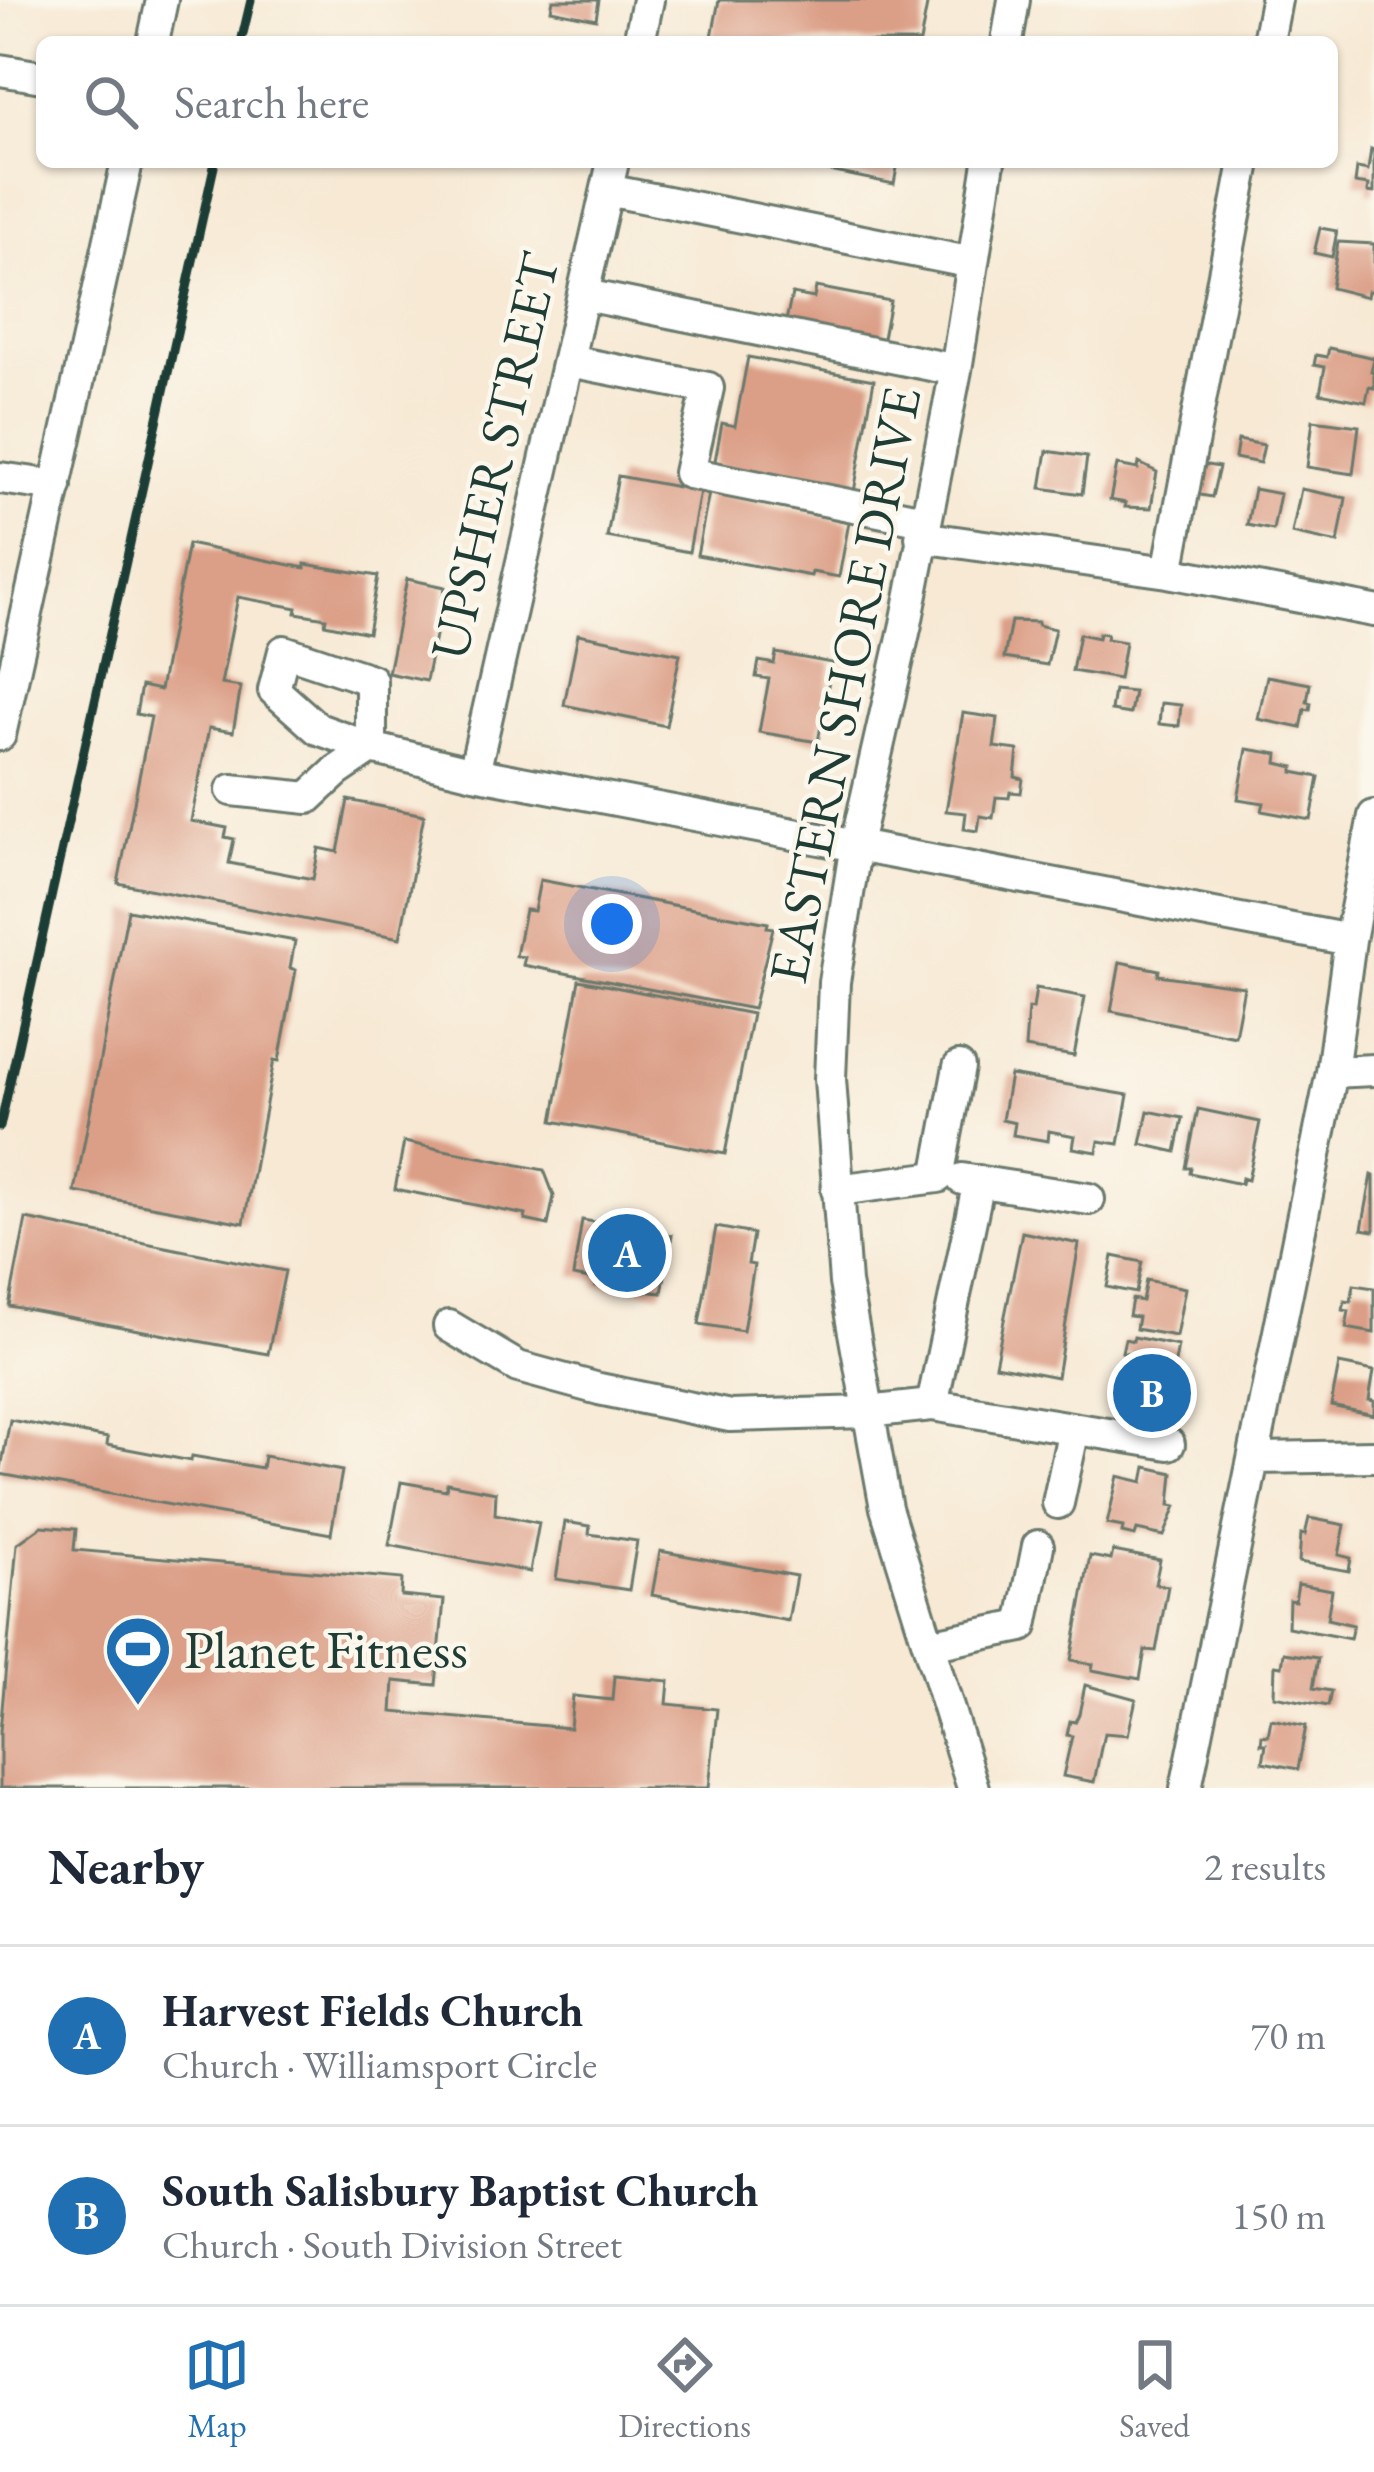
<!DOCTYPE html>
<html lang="en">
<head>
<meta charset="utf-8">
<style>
  :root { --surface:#fff; --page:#f2f2f3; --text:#1f2937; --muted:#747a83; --line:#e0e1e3; --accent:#1f6fb2 }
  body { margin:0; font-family:"EB Garamond",serif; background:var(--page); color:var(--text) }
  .you { position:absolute; left:612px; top:924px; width:42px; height:42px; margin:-30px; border:9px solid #fff; border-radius:50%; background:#1a73e8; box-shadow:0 0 0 18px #1a73e833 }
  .badge { display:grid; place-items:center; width:78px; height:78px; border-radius:50%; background:var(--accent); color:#fff; font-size:39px; font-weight:700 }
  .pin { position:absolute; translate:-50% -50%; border:6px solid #fff; box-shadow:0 3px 12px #0006 }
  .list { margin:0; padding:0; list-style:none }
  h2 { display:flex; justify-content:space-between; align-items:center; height:156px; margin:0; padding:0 48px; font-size:51px }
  h2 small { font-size:39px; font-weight:400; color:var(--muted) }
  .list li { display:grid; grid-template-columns:78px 1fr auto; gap:36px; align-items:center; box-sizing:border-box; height:180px; padding:0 48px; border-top:3px solid var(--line) }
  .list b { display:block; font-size:45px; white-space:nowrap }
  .list p { margin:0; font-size:39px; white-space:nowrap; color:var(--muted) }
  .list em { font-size:39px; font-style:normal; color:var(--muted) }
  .icon { flex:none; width:66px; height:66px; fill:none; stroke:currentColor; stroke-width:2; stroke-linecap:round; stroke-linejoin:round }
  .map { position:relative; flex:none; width:1374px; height:1788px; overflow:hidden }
  .search { position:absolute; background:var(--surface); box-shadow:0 3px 9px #0004; left:36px; right:36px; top:36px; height:132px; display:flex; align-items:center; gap:30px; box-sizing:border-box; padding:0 42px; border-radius:18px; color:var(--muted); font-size:45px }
  .sheet { height:516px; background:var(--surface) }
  nav { display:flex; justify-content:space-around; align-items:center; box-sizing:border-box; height:168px; border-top:3px solid var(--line); background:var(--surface); font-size:33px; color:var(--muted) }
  nav a { display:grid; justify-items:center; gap:6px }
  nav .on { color:var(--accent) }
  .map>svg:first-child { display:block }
  .building { fill:#db9e86 }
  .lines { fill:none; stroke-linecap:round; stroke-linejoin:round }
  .minor-casing { stroke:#6b796c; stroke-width:36 }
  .minor { stroke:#fff; stroke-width:30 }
  .rail { stroke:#1f3d34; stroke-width:9 }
  .labels { text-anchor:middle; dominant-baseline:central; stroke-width:9; stroke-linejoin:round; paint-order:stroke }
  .street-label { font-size:54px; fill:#1f3d34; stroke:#fbf7ec }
  .poi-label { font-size:54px; fill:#1f3d34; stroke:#fbf7ec; text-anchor:start }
</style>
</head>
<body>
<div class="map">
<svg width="1374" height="1788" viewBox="0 0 1374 1788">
  <rect width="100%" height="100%" fill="#fbf7ec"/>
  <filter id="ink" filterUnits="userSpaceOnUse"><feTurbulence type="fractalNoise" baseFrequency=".00833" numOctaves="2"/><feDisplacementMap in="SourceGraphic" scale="24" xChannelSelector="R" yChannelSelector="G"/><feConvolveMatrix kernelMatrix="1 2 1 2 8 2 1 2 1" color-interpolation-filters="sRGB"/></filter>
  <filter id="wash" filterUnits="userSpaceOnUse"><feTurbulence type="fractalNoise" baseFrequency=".004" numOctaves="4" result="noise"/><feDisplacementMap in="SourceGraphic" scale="48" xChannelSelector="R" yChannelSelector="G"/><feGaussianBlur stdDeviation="2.7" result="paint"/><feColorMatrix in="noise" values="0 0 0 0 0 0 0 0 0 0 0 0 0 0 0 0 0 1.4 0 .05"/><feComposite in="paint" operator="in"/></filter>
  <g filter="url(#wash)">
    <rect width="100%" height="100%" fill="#f7e9d4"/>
    <g id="blocks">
      <path class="building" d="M553 0H599L596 19 551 10Z
        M719 0H928L920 42H711Z
        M1371 149 1374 150V193L1368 192 1369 185 1355 183 1357 168 1368 170Z
        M785 162H898L894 184Z
        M1320 228 1337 231 1332 257 1314 253Z
        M1338 242 1374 244V292L1368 291 1367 297 1331 288Z
        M816 287 890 301 882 343 785 325 792 294 814 298Z
        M1329 348 1374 358 1371 371 1374 372V388L1369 387 1366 402 1320 393 1325 367 1314 365 1316 355 1327 357Z
        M748 357 874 380 854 492 714 466 722 423 735 426Z
        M1313 420 1359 426 1353 474 1307 467Z
        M1238 440 1264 445 1260 463 1235 458Z
        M1047 451 1087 457 1082 494 1041 488Z
        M1139 463 1157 472 1151 508 1125 507 1126 503 1110 500 1117 465 1138 469Z
        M1201 464 1219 467 1212 497 1195 494Z
        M618 476 700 491 689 552 607 537Z
        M1254 489 1280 494 1273 530 1247 525Z
        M1301 489 1346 498 1338 543 1292 533Z
        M709 493 849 522 839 577 812 572 811 576 697 555Z
        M188 544 305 568V564L378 576 368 633 325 624 326 618 296 613 297 608 238 597 221 684 241 687 233 732 209 728 191 821 227 828 225 837 234 839 229 863 313 879 319 848 338 852 348 800 424 815 400 938 118 883 151 717 136 714 141 686 160 690Z
        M407 579 445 587 426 681 388 673Z
        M1011 621 1038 622V625L1055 629 1047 665 1004 658Z
        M1099 633 1107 634 1106 639 1125 642 1119 679 1072 671 1079 634 1098 638Z
        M578 634 680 654 666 726 564 705Z
        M776 653 832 663 818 742 759 732 769 679 756 677 759 661 774 664Z
        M1267 676 1310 684 1307 702 1311 703 1310 710 1305 709 1301 728 1258 719Z
        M1114 690 1134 692 1130 714 1111 711Z
        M1161 703 1181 705 1179 726 1159 724Z
        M963 713 998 718 994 747 1018 750 1015 777 1023 779 1021 793 1010 792 1009 798 996 797 993 818 980 816 978 831 964 829 966 813 946 811Z
        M1247 749 1278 754 1277 763 1294 767 1293 772 1319 777 1311 820 1262 811 1264 803 1238 799Z
        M540 880 768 923 767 927 773 928 753 1009 523 965 525 957 516 956 525 910 534 911Z
        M128 910 295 941 290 968 296 970 279 1061 274 1060 244 1223 75 1192Z
        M1120 962 1159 970 1158 975 1244 987 1235 1036 1111 1011Z
        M579 980 752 1014 725 1154 553 1121Z
        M1036 988 1085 997 1074 1056 1025 1048 1028 1008 1033 1009Z
        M1010 1075 1128 1095 1119 1144 1099 1141 1097 1152 1073 1148 1075 1136 1049 1131 1048 1141 1013 1135 1015 1123 1002 1120Z
        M1198 1109 1260 1122 1248 1180 1242 1178 1241 1184 1190 1173 1191 1168H1186Z
        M1148 1111 1183 1118 1176 1152 1141 1144Z
        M404 1142 544 1170 554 1196 548 1225 525 1220 526 1215 395 1189Z
        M1372 1175 1374 1176V1231L1362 1229Z
        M26 1219 285 1271 268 1354 9 1306Z
        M582 1220 672 1235 662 1293 596 1286V1280L573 1276Z
        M716 1227 753 1234 748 1264 754 1265 743 1331 699 1324Z
        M1022 1232 1079 1244 1057 1377 995 1365Z
        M1113 1256 1142 1262 1136 1293 1107 1287Z
        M1146 1280 1185 1288 1176 1336 1136 1329 1138 1317 1129 1316 1132 1299 1142 1301Z
        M1354 1285 1374 1288V1333L1346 1328 1349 1311 1343 1310 1345 1301 1351 1302Z
        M1134 1337 1178 1346 1170 1389 1164 1388 1161 1406 1134 1400 1137 1382 1128 1380 1133 1354 1122 1352 1125 1339 1133 1341Z
        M1339 1364 1374 1371 1369 1400 1374 1401V1415L1331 1406Z
        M10 1420 108 1438 107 1445 191 1461 192 1456 262 1468 264 1456 342 1471 331 1534 0 1474Z
        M1146 1467 1173 1473 1170 1505 1176 1506 1164 1536 1137 1530 1135 1536 1122 1533 1123 1527 1107 1524 1118 1476 1143 1482Z
        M401 1482 446 1490 447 1483 496 1492 495 1514 539 1523 530 1572 389 1545Z
        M1309 1518 1345 1525 1339 1555 1351 1558 1349 1571 1299 1562 1301 1534 1305 1535Z
        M565 1522 590 1526 589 1534 637 1541 629 1590 556 1579Z
        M42 1526 76 1529 74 1550 402 1579 401 1596 444 1600 436 1685 394 1681 392 1712 570 1728 573 1696 612 1700 614 1676 669 1681 667 1704 717 1709 709 1788H0V1731L17 1544Z
        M660 1551 796 1576 788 1621 652 1595Z
        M1113 1551 1160 1560 1155 1584 1168 1586 1156 1651 1145 1650 1140 1679 1092 1670 1093 1664 1071 1660 1090 1556 1111 1560Z
        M1298 1584 1332 1590 1327 1619 1353 1625 1350 1639 1288 1627 1289 1600 1295 1601Z
        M1284 1653 1318 1658 1313 1688 1331 1691 1328 1706 1274 1696 1275 1665 1282 1666Z
        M1085 1685 1136 1699 1128 1735 1104 1733 1094 1782 1063 1776 1072 1736 1067 1735 1070 1721 1075 1722 1079 1714Z
        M1271 1719 1306 1726 1298 1769 1263 1762 1266 1744H1261L1262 1735 1268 1736Z"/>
    </g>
  </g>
  <g filter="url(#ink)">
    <use href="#blocks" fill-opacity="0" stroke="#6b796c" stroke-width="3"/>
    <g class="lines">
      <g class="minor-casing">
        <path id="minor" d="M153 42 162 0
          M639 42 648 0
          M1007 42 1014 0
          M1268 42 1276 0
          M0 70 42 77
          M607 190 973 263
          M585 295 956 370
          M569 361 708 388 689 473 924 520
          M0 478 56 486
          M921 537 1168 572 1374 611
          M1168 572 1245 162
          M0 735 127 162
          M474 773 613 162
          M232 790 308 798 337 771 371 748V680L284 651 274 690 318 729 371 748 474 773 1350 940
          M1332 1072 1374 1070
          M962 1179 1089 1199
          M837 1190 938 1177 959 1067
          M449 1326 518 1367 599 1389 730 1416 867 1412 932 1405 979 1181
          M932 1405 1169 1444
          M1255 1458 1374 1456
          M1058 1503 1074 1429
          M929 1645 1022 1626 1038 1546
          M973 1788 886 1508 845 1283 830 1079 834 982 856 844 906 624 956 370 989 162
          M1186 1788 1332 1072 1350 940 1374 816"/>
      </g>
      <use href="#minor" class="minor"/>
      <path class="rail" d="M241 42 251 0
        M0 1127 215 162"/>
    </g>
  </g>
  <defs>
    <g id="stadium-pin" transform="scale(3.45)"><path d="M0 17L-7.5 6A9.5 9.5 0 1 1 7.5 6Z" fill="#1f6fb2" stroke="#fbf7ec"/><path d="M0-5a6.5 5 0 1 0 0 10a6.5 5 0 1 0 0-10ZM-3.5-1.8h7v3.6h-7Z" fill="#fff"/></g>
  </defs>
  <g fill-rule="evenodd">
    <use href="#stadium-pin" x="138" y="1649"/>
  </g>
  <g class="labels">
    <g class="street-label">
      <text transform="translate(494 456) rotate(-77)">UPSHER STREET</text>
      <text transform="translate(844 685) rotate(-79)">EASTERN SHORE DRIVE</text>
    </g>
    <g class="poi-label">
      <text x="184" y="1649">Planet Fitness</text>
    </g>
  </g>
</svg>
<div class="you"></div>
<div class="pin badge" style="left:627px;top:1253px">A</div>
<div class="pin badge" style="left:1152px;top:1393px">B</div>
<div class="search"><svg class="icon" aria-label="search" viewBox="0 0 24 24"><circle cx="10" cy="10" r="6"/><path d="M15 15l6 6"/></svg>Search here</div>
</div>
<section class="sheet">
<h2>Nearby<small>2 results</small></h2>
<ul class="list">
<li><span class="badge">A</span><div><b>Harvest Fields Church</b><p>Church · Williamsport Circle</p></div><em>70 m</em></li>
<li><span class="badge">B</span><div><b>South Salisbury Baptist Church</b><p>Church · South Division Street</p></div><em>150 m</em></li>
</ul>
</section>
<nav>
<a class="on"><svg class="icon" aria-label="map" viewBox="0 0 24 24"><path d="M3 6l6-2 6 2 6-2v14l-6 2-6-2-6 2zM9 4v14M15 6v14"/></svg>Map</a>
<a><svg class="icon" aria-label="directions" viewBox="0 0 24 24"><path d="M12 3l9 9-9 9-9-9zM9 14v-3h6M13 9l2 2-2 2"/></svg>Directions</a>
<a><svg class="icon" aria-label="saved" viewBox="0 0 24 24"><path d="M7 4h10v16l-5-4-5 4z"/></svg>Saved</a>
</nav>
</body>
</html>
